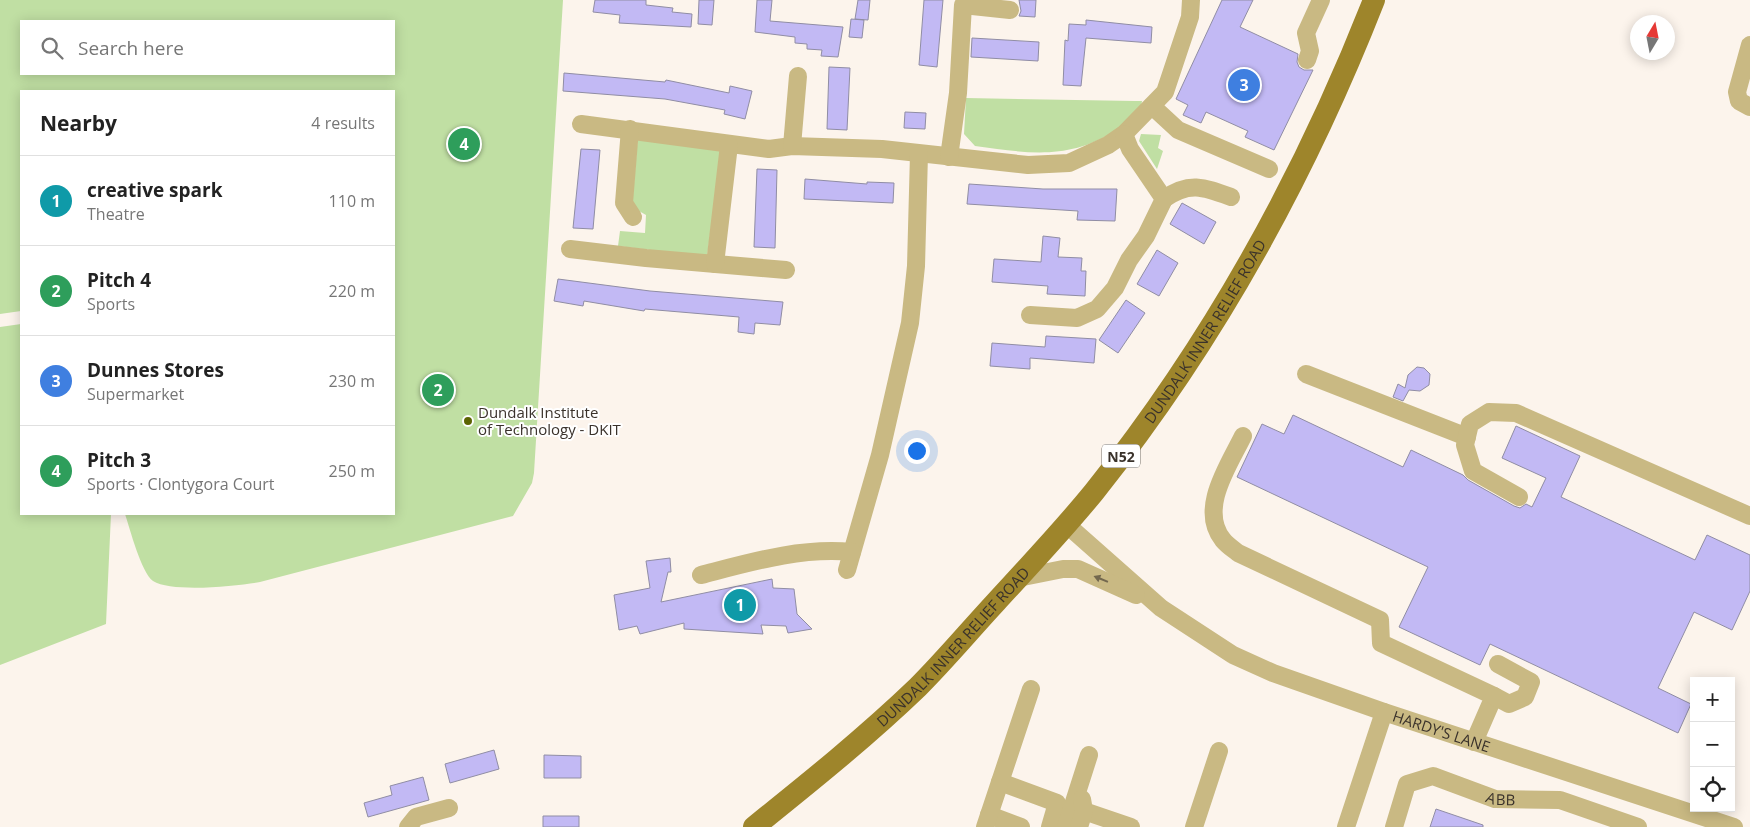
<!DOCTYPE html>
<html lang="en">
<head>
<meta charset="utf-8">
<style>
  :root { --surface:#fff; --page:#f6f6f6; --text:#222; --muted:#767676; --line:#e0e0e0; --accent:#d93025 }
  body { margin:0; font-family:"Open Sans",sans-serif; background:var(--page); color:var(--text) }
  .controls { position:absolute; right:15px; bottom:15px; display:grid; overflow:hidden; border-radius:0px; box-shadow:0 2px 12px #0003 }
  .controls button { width:45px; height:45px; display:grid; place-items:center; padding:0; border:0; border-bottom:1px solid var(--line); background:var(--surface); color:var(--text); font:25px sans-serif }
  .compass { position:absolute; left:1630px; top:15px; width:45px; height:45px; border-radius:50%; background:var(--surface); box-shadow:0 2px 12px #0003; rotate:10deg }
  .you { position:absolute; left:916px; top:450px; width:18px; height:18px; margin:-12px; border:4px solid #fff; border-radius:50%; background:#1a73e8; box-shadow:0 0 0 8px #1a73e833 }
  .badge { display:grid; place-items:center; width:32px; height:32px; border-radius:50%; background:var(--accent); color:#fff; font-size:16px; font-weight:700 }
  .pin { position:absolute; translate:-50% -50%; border:2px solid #fff; box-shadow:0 1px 5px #0006 }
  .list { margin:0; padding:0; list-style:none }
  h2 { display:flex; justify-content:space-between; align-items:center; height:65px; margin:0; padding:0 20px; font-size:21px }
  h2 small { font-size:16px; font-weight:400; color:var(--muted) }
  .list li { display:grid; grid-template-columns:32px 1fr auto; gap:15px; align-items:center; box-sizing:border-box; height:90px; padding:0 20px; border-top:1px solid var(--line) }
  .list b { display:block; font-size:19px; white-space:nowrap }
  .list p { margin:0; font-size:16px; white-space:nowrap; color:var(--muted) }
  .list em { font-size:16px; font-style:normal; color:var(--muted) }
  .icon { flex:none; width:28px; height:28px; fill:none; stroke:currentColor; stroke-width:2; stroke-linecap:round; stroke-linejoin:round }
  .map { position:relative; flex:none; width:1750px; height:827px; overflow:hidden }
  .search { position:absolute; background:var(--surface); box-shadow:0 2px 12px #0003; left:20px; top:20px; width:375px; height:55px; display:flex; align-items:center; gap:12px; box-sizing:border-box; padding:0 18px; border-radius:0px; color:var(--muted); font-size:19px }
  .panel { position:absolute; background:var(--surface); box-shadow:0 2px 12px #0003; left:20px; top:90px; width:375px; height:425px; border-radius:0px }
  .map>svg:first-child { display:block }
  .green { fill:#c0dfa3; fill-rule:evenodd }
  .building { fill:#c2b9f4; stroke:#908da4 }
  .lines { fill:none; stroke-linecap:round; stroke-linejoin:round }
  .minor { stroke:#c9b983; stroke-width:18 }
  .major { stroke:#9e852b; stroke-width:22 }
  .oneway { fill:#73684e }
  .poi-dot { fill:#5c6403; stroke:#fff; stroke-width:2 }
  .labels { text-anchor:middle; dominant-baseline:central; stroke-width:4; stroke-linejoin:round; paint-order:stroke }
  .shield { fill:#fff; stroke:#75706b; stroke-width:1 }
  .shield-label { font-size:14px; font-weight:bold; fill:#3a322b }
  .street-label { font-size:15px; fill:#3a322b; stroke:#fff }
  .poi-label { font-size:15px; fill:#3a322b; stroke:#fff; text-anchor:start }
</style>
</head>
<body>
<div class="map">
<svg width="1750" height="827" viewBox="0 0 1750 827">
  <rect width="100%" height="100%" fill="#fcf4ec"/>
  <path class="green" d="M0 0H563L534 473 532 483 513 516 260 582C238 586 172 593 153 581 141 572 130 529 125 514H394V91H21V311L0 314ZM21 21H394V74H21Z
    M966 98 1135 101H1142L1141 107C1133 114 1125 124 1116 130 1069 161 1027 153 975 146L964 134Z
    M1141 134 1161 135 1158 148 1163 151 1157 169 1139 141Z
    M638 135 722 146 707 257 618 246 620 231 645 233 646 215 632 207Z
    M21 324V514H111L106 624 0 665V327Z"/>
  <path class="building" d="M595 0H646V5L673 8 672 12 692 14 691 27 619 23 620 15 593 12Z
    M699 0H714L712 25 698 24Z
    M757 0H772L770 21 843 27 838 57 821 56 822 50 807 49V44L795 43V37L755 32Z
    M858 0H870L868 20 855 19Z
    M924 0H943L937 67 919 65Z
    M1019 0H1036L1035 17 1019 16 1021 11Z
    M1222 0H1253L1240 27 1298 54 1297 62 1299 67 1304 70H1313L1274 150 1245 137 1248 131 1206 112 1201 123 1183 115 1188 105 1176 99Z
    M851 19 864 20 862 38 849 37Z
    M1086 20 1152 27 1151 43 1086 38 1081 86 1063 85 1065 40 1068 41 1069 24 1086 25Z
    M972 38 1039 42 1038 61 971 57Z
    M829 67 850 68 847 130 827 129Z
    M564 73 665 82 666 80 729 93 730 86 752 91 745 119 724 114 725 110 665 99 563 91Z
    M905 112 926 113 925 129 904 128Z
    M581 149 600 150 593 229 573 228Z
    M757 169 777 170 775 248 754 247Z
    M805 179 867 184V182L894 183 893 203 804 199Z
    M969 184 1043 189H1117L1115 221 1077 220 1078 211 967 204Z
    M1182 203 1216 222 1204 244 1170 224Z
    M1043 236 1060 238 1058 257 1082 258 1081 271H1086L1085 296 1047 294 1048 286 992 282 994 259 1041 262Z
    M1157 250 1178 263 1159 296 1137 284Z
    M558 279 650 291 783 302 780 325 755 323 754 334 738 332 739 317 645 309 644 311 584 301 583 306 554 301Z
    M1126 300 1145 313 1118 353 1099 340Z
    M1046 336 1096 339 1094 363 1030 358V369L990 366 992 343 1045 347Z
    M1417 367 1424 368 1430 374 1429 385 1420 391 1409 390 1403 401 1393 397 1398 384 1405 388 1408 375Z
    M1293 415 1403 467 1411 450 1463 475 1468 480 1514 506 1520 508 1526 504 1532 507 1546 478 1502 458 1516 426 1580 456 1561 497 1695 560 1707 535 1750 555V591L1732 630 1694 612 1658 688 1691 704 1678 733 1490 644 1480 665 1399 627 1428 567 1237 477 1262 424 1284 434Z
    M670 558 671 572H668L661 602 772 579 773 588 794 589 797 614 812 629 788 633 786 626 761 625 763 634 684 629V623L640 634 637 626 619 630 614 595 650 588 646 561Z
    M494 750 499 769 450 783 445 764Z
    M544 755 581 756V778H544Z
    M423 777 429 800 368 817 364 803 392 795 390 786Z
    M1436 809 1483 825V827H1430Z
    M543 816H579V827H543Z"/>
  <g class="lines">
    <g class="minor">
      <path d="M1750 45 1737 92 1739 101 1750 107"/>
      <path d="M1307 60 1310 51 1306 33 1321 0"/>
      <path d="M1152 106 1178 130 1269 169"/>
      <path d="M581 124 769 149 792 146 882 149 1028 165 1069 163 1108 145 1124 134 1165 92 1190 17 1191 0"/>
      <path d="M630 129 624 203 633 217"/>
      <path d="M792 146 798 76"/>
      <path d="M949 157 958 93 963 5 1010 10"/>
      <path d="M1164 199C1189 181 1204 187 1231 197"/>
      <path d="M570 249 646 258 786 270"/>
      <path d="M715 264 729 145"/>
      <path d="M1030 315 1077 318 1097 309 1115 288 1129 260 1146 236 1164 199 1130 149 1124 134"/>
      <path d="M1306 374 1467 437"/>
      <path d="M1243 436C1229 465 1198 509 1223 540 1227 545 1233 549 1238 553L1380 620 1381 643 1494 696 1474 742"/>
      <path d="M1519 497 1473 471 1465 445 1470 424 1489 412 1516 413 1750 516"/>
      <path id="s1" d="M1066 524 1161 608 1233 655 1273 673 1384 712 1734 827"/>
      <path d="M847 570 880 455 910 323 916 266 919 154"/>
      <path d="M701 575C751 562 801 547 852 552"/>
      <path d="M1018 578 1063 569H1078L1136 595"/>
      <path d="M1494 696 1509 704 1525 697 1531 682 1498 664"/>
      <path d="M1000 782 1057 803 1050 827"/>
      <path d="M1084 811 1131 827"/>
      <path d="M989 815 1021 827"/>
      <path d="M408 827 416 817 449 808"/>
      <path d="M985 827 1031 689"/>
      <path d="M1066 827 1089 755"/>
      <path d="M1079 827 1084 811 1082 799"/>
      <path d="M1194 827 1219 751"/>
      <path d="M1346 827 1384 712"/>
      <path id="s2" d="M1394 827 1407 784 1433 776 1495 799 1560 800 1638 827"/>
    </g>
    <path class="major" id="s3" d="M754 827C810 782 866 737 918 687 945 660 970 630 996 602 1029 566 1063 530 1094 492 1212 344 1305 176 1374 0"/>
  </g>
  <defs><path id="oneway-solid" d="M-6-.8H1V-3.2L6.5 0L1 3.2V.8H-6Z" transform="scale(1.25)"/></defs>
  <use class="oneway" href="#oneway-solid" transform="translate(1101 579) rotate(-158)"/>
  <circle class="poi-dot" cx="468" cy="421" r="5"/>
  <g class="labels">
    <rect class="shield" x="1102" y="444.5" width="38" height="23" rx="4"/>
    <g class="shield-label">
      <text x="1121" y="456">N52</text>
    </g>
    <g class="street-label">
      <text stroke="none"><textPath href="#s3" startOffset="674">DUNDALK INNER RELIEF ROAD</textPath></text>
      <text stroke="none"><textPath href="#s3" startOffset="269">DUNDALK INNER RELIEF ROAD</textPath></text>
      <text stroke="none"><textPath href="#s1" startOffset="435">HARDY'S LANE</textPath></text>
      <text stroke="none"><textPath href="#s2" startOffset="144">ABB</textPath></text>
    </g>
    <g class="poi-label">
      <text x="478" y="412">Dundalk Institute<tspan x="478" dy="17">of Technology - DKIT</tspan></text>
    </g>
  </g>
</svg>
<div class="controls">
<button>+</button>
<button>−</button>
<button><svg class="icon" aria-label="locate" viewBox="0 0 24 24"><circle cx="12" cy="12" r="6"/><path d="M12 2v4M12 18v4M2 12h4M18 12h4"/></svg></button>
</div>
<svg class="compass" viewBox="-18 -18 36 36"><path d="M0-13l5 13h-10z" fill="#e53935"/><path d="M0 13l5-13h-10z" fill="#767676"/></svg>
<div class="you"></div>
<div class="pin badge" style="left:740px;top:605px;background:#0f9aa8">1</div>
<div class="pin badge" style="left:438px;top:390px;background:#2e9e5b">2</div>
<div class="pin badge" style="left:1244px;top:85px;background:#3f7fe0">3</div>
<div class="pin badge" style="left:464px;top:144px;background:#2e9e5b">4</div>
<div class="search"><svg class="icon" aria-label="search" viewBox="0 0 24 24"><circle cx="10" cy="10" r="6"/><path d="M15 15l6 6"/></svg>Search here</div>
<section class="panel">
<h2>Nearby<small>4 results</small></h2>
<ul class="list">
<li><span class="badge" style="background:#0f9aa8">1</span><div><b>creative spark</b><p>Theatre</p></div><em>110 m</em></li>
<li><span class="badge" style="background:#2e9e5b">2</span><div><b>Pitch 4</b><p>Sports</p></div><em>220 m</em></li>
<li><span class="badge" style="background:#3f7fe0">3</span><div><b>Dunnes Stores</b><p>Supermarket</p></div><em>230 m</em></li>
<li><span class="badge" style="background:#2e9e5b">4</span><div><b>Pitch 3</b><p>Sports · Clontygora Court</p></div><em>250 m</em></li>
</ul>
</section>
</div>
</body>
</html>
